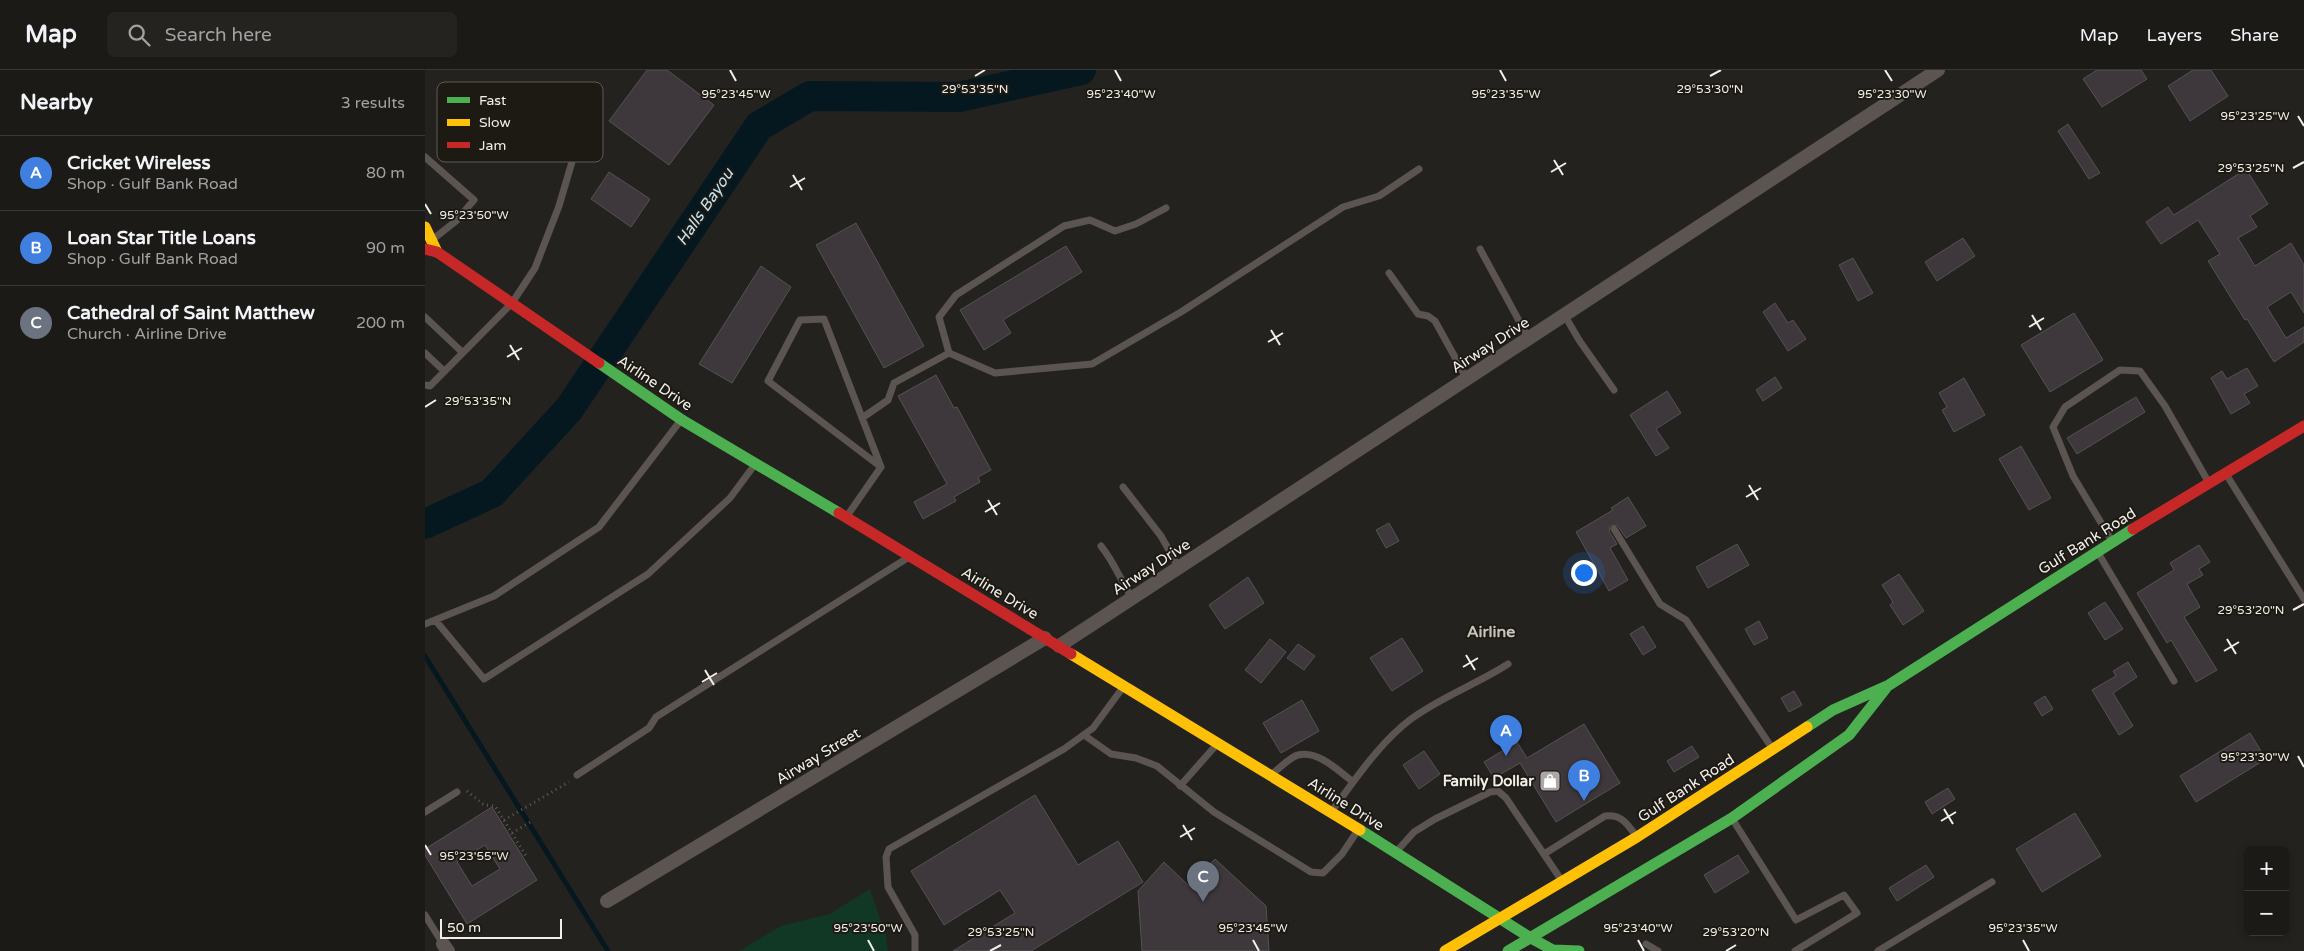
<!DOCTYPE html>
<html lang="en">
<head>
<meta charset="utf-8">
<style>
  :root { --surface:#1b1a17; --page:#242320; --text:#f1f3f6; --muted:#a0a1a1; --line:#393836; --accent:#aaa7a4 }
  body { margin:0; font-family:"Varela Round",sans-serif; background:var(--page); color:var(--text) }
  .controls { position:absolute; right:15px; bottom:15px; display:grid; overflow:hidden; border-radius:8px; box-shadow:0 2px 8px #0003 }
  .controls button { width:45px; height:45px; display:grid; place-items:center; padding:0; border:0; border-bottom:1px solid var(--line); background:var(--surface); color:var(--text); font:25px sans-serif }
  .scale { position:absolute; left:15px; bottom:12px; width:122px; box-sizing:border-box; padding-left:5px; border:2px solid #f2efeb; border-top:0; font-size:14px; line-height:18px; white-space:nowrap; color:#f2efeb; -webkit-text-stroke:4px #1d1a13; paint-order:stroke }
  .you { position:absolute; left:1158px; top:502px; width:18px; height:18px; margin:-12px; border:4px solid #fff; border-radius:50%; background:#1a73e8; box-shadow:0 0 0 8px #1a73e833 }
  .badge { display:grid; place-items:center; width:32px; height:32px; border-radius:50%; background:var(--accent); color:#fff; font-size:16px; font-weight:700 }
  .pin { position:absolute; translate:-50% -41px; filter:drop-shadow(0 1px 2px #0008) }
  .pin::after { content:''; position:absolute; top:26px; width:18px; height:15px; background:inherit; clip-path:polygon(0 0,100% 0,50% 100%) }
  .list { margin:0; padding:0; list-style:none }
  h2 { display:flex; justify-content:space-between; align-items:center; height:65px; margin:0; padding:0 20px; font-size:21px }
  h2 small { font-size:16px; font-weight:400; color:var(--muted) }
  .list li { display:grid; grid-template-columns:32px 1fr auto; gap:15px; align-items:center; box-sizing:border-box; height:75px; padding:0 20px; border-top:1px solid var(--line) }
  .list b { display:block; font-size:19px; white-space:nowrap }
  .list p { margin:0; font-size:16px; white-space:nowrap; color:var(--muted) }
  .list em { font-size:16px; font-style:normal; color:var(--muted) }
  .icon { flex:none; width:28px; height:28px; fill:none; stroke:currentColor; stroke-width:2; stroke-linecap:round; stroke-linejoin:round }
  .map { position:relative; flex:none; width:1879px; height:881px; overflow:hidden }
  header { display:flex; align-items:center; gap:30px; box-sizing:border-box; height:70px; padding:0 25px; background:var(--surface); border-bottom:1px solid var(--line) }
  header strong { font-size:24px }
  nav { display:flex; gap:28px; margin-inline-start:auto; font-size:18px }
  .search { width:350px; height:45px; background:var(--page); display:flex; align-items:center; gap:12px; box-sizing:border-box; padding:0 18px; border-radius:8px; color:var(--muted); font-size:19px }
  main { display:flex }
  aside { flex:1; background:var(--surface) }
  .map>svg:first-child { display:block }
  .green { fill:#113825 }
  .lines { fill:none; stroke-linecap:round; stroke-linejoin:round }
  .stream { stroke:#06181f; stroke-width:5 }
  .river { stroke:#06181f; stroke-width:30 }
  .building { fill:#3e383d; stroke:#545252; fill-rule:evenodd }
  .path { stroke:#5f5a57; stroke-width:3; stroke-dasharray:1 4; stroke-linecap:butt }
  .lane { stroke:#5b5450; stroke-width:7 }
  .street { stroke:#5b5450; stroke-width:14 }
  .fast { stroke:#4caf50; stroke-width:11 }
  .slow { stroke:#ffc107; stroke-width:11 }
  .jam { stroke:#c62828; stroke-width:11 }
  .ticks { fill:none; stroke:#f2efeb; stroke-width:2 }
  .labels { text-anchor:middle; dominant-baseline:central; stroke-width:4; stroke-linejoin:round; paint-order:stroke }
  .street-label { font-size:15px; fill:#f2efeb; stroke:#1d1a13 }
  .poi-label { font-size:15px; font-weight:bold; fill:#f2efeb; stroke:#1d1a13; text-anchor:end }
  .water-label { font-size:16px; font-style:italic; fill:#c0e4f4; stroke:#1d1a13 }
  .neighbourhood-label { font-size:16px; font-weight:bold; fill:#c9c4bb; stroke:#1d1a13 }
  .key { fill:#1d1a13; stroke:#5d5a54; stroke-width:1 }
  .key-label { font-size:14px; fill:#f2efeb }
  .ticks-label { font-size:12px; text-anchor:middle; fill:#f2efeb; stroke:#1d1a13; stroke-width:4; stroke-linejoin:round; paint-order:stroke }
</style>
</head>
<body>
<header>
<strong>Map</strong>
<div class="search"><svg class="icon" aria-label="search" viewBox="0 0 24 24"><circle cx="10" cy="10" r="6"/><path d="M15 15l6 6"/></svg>Search here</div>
<nav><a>Map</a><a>Layers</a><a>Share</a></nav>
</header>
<main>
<aside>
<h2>Nearby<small>3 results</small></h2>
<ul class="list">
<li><span class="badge" style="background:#3f7fe0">A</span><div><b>Cricket Wireless</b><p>Shop · Gulf Bank Road</p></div><em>80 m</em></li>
<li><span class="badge" style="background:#3f7fe0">B</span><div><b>Loan Star Title Loans</b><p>Shop · Gulf Bank Road</p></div><em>90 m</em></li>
<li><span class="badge" style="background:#6b7280">C</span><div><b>Cathedral of Saint Matthew</b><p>Church · Airline Drive</p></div><em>200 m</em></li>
</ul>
</aside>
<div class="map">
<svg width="1879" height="881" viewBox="0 0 1879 881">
  <rect width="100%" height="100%" fill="#24221f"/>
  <path class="green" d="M445 819 461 866 463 881H314L356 856 405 844Z"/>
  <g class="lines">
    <path class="stream" d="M0 586 183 881"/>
    <path class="river" d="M0 454 67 423 144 339 334 56 385 26 534 27 656 0"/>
  </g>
  <path class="building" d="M222 0H242L289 35 244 95 184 51Z
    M1672 0H1716L1722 9 1677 37 1658 9Z
    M1768 0H1786L1803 26 1765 51 1743 16Z
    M1643 54 1675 103 1664 109 1633 61Z
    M1821 99 1843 134 1825 146 1832 157 1813 168 1830 196 1866 173 1879 195V243L1866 222 1842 237 1861 268 1879 257V272L1849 292 1822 249 1820 250 1783 191 1795 184 1773 150 1736 174 1721 152 1743 137 1749 145Z
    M184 102 225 129 206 157 166 129Z
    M431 153 499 276 459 298 391 175Z
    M1538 168 1550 186 1512 211 1500 192Z
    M641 176 657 202 578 250 586 263 559 280 535 240Z
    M1428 188 1448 223 1433 231 1414 195Z
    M336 196 366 217 307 313 274 294Z
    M1350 233 1363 253 1368 250 1381 269 1363 281 1338 242Z
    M1649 243 1678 290 1625 322 1596 275Z
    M1822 298 1833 316 1819 324 1825 333 1806 344 1786 308 1797 301 1802 309Z
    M511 305 529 338 532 337 566 400 553 407 555 412 529 427 531 431 498 449 489 432 522 414 473 326Z
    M1350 307 1357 318 1338 331 1331 320Z
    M1539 308 1560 345 1529 362 1517 340 1522 337 1514 323Z
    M1242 321 1256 343 1231 359 1244 378 1231 386 1205 345Z
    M1711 327 1720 342 1652 384 1642 368Z
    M1596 376 1626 428 1604 440 1574 389Z
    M1203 427 1221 456 1201 468 1192 455 1185 456 1184 461 1192 474 1185 478 1203 510 1184 521 1151 462 1188 440 1186 438Z
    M964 453 974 471 961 478 951 460Z
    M1312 474 1324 495 1283 518 1271 497Z
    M1774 475 1785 492 1774 499 1778 505 1762 514 1775 537 1759 547 1792 600 1771 612 1746 570 1742 573 1712 523 1749 500 1745 493Z
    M1474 504 1499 541 1478 555 1465 535 1468 532 1457 515Z
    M823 507 839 533 800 559 784 535Z
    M1680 532 1698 559 1680 570 1663 543Z
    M1334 551 1343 568 1329 575 1320 559Z
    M1218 556 1231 577 1218 585 1205 564Z
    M977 568 998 601 967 621 945 588Z
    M845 569 861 582 836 613 820 600Z
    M873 574 890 586 879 600 862 588Z
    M1703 592 1712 607 1688 623 1708 656 1694 665 1667 620 1691 606 1688 601Z
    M1369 621 1377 635 1364 642 1356 628Z
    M1620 626 1628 639 1617 646 1609 633Z
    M877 630 894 661 856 683 838 653Z
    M1159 654 1195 713 1131 752 1095 693 1069 708 1059 692 1092 672 1102 688Z
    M1825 663 1841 689 1771 732 1755 706Z
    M1267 676 1274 687 1249 702 1242 691Z
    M999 681 1015 704 994 719 978 695Z
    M1523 718 1530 729 1507 744 1500 732Z
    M610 725 653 795 693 771 718 812 606 881H528L590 843 575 820 519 855 486 801Z
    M67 737 112 810 42 854 0 785V779ZM60 775 75 799 47 816 32 792Z
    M1650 743 1676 786 1617 822 1591 779Z
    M1313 785 1324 802 1290 823 1279 805Z
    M790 789 841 836 844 881H717L713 821 739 792 764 816Z
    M1501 795 1509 807 1472 831 1464 818Z"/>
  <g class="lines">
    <path class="path" d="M42 721 59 735 70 736 101 786
      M79 750 144 712
      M87 763 107 751"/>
    <path class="lane" d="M0 87 49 130 31 151 7 170
      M1055 179 1104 269
      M964 203 993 244 1003 246 1010 251 1042 309
      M1140 246 1154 270 1189 320
      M0 247 37 282
      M0 283 19 301
      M524 283 570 303 667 294 756 242 918 137 954 126 994 99
      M0 315 5 316 87 233 110 198 134 136 149 85
      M437 348 463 330 469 313 524 283 514 247 531 225 639 156 665 150 690 161 711 154 741 138
      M1801 404 1879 529
      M698 417 736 466 754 498
      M422 446 456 397 343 311 375 250 399 249 456 397
      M1189 459 1235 534 1261 550 1347 678
      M1687 471 1648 406 1628 357 1640 337 1695 300 1715 301 1740 336 1784 413
      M676 476C689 492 696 511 707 528
      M1672 481 1749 611
      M11 551 59 609 223 504 305 428 331 393
      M0 554 69 526 174 457 256 350
      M659 665 686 684 711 688 732 696 789 742 886 802 898 803 917 784 933 760
      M848 703C855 698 865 687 873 685 893 680 914 701 928 712
      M152 705 224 658 231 647 484 487
      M755 716 793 673
      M0 742 32 722
      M906 742C930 710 954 673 986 649 1016 627 1052 614 1083 594
      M1308 750 1371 850 1419 825 1432 843 1370 881
      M971 782 989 762 1010 749 1065 722 1073 721 1081 728 1137 811
      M1119 784 1180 746C1197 744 1202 754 1212 767
      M0 845 18 874
      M1221 874 1233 881
      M490 881V865L463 817 461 787 464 779 639 679 668 658 699 616
      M1453 881 1567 812"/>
    <path class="street" d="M634 576 1513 0
      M182 831 620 568
      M18 874 23 881"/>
    <path class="fast" d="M174 293 257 350 414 443
      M1382 657 1408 640 1464 615 1708 459
      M935 760 1104 867 1128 880 1154 881
      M1083 881 1307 748 1424 665 1461 618"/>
    <path class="slow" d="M0 157 12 182
      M646 584 935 760
      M1020 881 1212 767 1382 657"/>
    <path class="jam" d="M0 179 12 182 174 293
      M414 443 646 584
      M1708 459 1879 356"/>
  </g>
  <path class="ticks" d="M305 0 311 11M690 0 696 11M1075 0 1081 11M1460 0 1467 11M550 6 560 0M1285 6 1296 0M1873 46 1879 56M1129 90 1138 105M1868 98 1879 92M1126 102 1141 93M368 105 377 120M365 117 380 108M0 134 6 144M1607 245 1616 260M1604 257 1619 248M846 260 855 275M843 272 858 263M85 275 94 290M82 287 97 278M0 337 11 330M1324 415 1333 430M1321 427 1336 418M563 430 572 445M560 442 575 433M1868 540 1879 534M1802 569 1811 584M1799 581 1814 572M1041 585 1050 600M1038 597 1053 588M280 600 289 615M277 612 292 603M1873 686 1879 697M1519 739 1528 754M1516 751 1531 742M758 755 767 770M755 767 770 758M0 775 6 785M443 870 449 881M828 870 834 881M1213 870 1219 881M1598 870 1604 881M565 881 576 875M1301 881 1311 875"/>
  <defs>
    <g id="shop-square" transform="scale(1.125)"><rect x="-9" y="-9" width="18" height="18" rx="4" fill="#aaa7a4" stroke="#1d1a13"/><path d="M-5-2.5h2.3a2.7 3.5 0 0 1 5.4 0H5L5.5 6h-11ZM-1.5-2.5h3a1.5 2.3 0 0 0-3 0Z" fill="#fff"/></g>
  </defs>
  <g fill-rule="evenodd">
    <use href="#shop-square" x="1125" y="711"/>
  </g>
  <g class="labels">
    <g class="street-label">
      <text transform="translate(1065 275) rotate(-33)">Airway Drive</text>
      <text transform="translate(230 313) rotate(34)">Airline Drive</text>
      <text transform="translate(1662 471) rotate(-32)">Gulf Bank Road</text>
      <text transform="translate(726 497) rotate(-33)">Airway Drive</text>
      <text transform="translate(575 523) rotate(31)">Airline Drive</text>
      <text transform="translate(393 686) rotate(-31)">Airway Street</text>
      <text transform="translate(1261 718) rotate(-33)">Gulf Bank Road</text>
      <text transform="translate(921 734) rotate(32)">Airline Drive</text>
    </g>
    <g class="poi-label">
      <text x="1109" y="711">Family Dollar</text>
    </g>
    <g class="water-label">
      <text transform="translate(280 137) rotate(-56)">Halls Bayou</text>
    </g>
    <g class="neighbourhood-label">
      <text x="1066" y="562">Airline</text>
    </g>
  </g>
  <rect x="12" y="12" width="166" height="80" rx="8" class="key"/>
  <rect x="22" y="27" width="23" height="6" fill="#4caf50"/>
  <rect x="22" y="49" width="23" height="7" fill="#ffc107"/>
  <rect x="22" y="72" width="23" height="6" fill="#c62828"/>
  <g class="key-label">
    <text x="54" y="35">Fast</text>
    <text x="54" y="57">Slow</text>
    <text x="54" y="80">Jam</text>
  </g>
  <g class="ticks-label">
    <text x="550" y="23">29°53'35"N</text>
    <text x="1285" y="23">29°53'30"N</text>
    <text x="311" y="28">95°23'45"W</text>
    <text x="696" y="28">95°23'40"W</text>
    <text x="1081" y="28">95°23'35"W</text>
    <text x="1467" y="28">95°23'30"W</text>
    <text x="1830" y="50">95°23'25"W</text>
    <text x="1826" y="102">29°53'25"N</text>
    <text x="49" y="149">95°23'50"W</text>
    <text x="53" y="335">29°53'35"N</text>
    <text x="1826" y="544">29°53'20"N</text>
    <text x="1830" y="691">95°23'30"W</text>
    <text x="49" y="790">95°23'55"W</text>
    <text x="443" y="862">95°23'50"W</text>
    <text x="828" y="862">95°23'45"W</text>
    <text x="1213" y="862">95°23'40"W</text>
    <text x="1598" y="862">95°23'35"W</text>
    <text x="576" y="866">29°53'25"N</text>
    <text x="1311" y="866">29°53'20"N</text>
  </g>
</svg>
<div class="controls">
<button>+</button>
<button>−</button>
</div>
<div class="scale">50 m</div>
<div class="you"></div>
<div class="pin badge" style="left:1081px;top:686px;background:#3f7fe0">A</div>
<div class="pin badge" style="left:1159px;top:731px;background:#3f7fe0">B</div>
<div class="pin badge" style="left:778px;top:832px;background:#6b7280">C</div>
</div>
</main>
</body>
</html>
